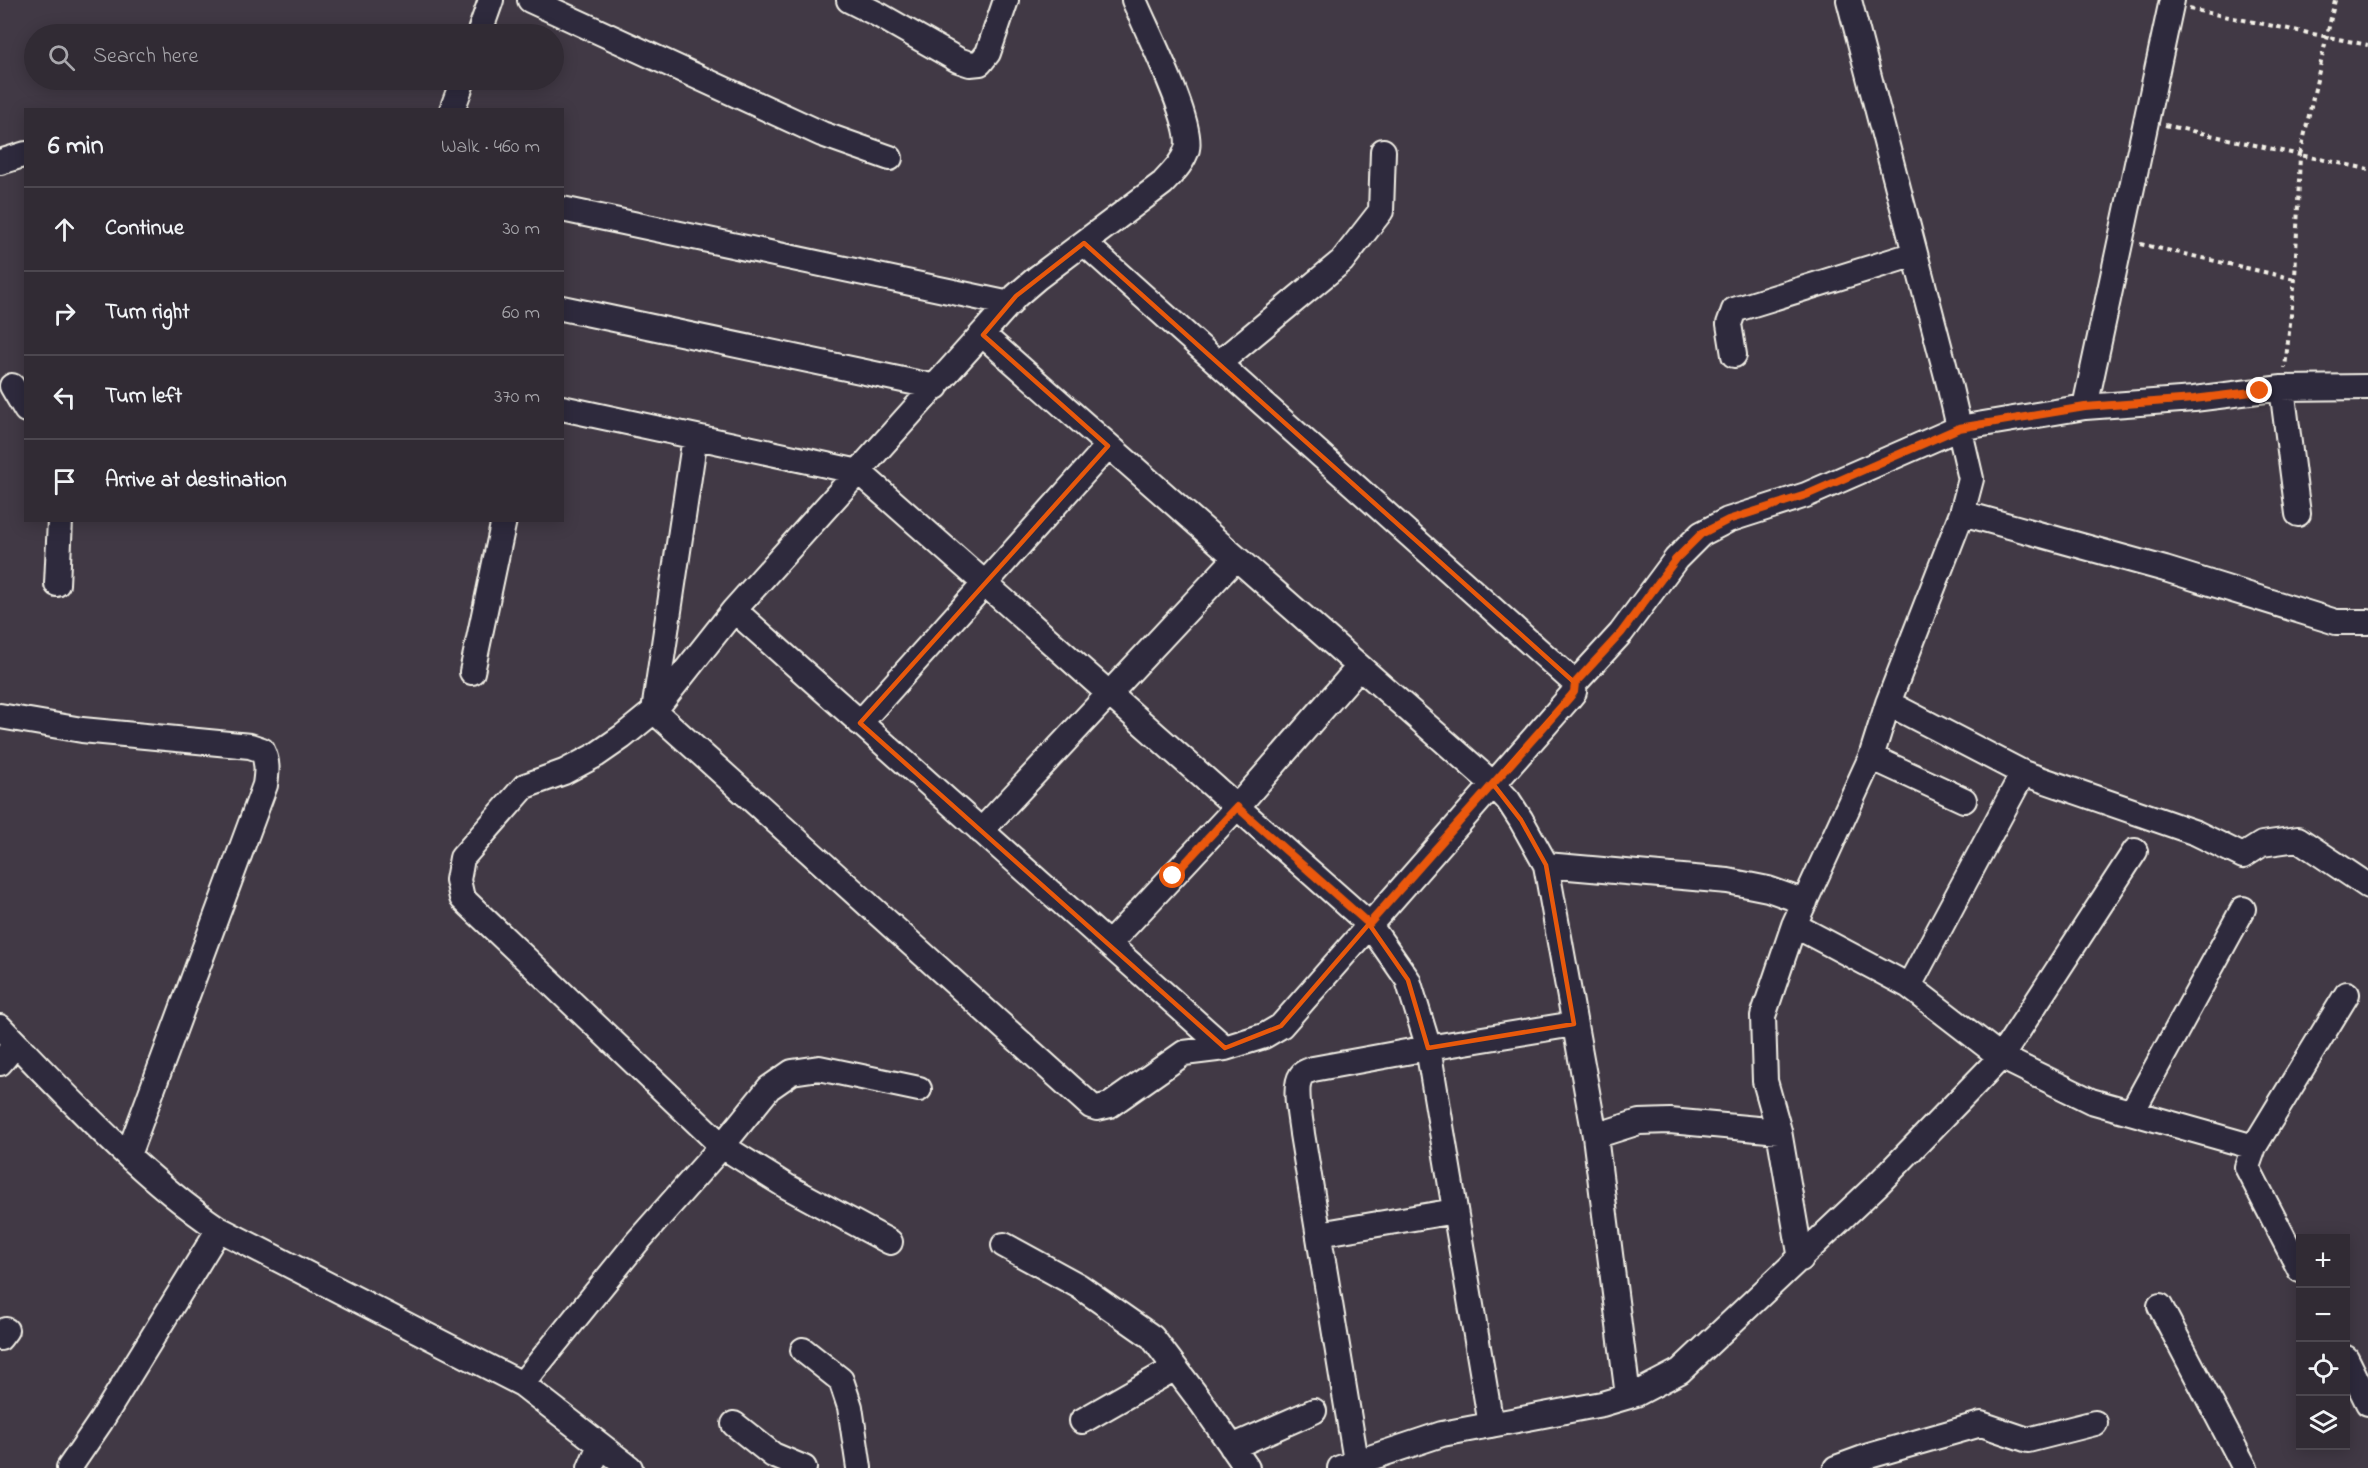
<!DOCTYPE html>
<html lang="en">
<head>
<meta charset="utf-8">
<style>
  :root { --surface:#312b34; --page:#3d3740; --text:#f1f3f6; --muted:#a8a7ac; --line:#4c474f }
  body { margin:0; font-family:"Indie Flower",sans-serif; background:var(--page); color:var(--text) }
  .controls { position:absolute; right:18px; bottom:18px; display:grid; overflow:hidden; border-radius:0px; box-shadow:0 3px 15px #0003 }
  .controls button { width:54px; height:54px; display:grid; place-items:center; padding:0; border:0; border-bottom:2px solid var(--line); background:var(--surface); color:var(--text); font:30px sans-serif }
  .stop { position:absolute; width:18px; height:18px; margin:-14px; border:4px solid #ea580c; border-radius:50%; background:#fff }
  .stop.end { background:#ea580c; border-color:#fff; box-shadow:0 2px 6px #0008 }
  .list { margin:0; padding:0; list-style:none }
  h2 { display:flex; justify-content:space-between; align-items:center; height:78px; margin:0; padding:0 24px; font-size:26px }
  h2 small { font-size:20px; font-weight:400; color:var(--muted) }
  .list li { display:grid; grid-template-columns:39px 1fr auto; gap:18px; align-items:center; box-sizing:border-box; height:84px; padding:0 24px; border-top:2px solid var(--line) }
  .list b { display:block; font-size:22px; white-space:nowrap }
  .list em { font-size:20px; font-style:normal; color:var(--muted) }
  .icon { flex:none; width:33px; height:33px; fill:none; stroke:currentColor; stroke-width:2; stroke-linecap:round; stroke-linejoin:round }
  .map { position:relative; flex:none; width:2368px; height:1468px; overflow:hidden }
  .search { position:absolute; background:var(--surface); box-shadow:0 3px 15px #0003; left:24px; top:24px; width:540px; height:66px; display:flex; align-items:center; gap:15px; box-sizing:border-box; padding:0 21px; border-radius:33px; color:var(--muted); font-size:22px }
  .panel { position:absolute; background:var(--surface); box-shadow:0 3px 15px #0003; left:24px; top:108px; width:540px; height:414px; border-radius:0px }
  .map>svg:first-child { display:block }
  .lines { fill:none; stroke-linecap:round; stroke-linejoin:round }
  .minor-casing { stroke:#f4f1e8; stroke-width:28 }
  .path { stroke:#f4f1e8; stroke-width:4; stroke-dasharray:4.5 4.5; stroke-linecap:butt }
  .minor { stroke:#2f2a3d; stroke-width:24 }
  .route { stroke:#ea580c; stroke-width:8 }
  .marked { fill:none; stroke:#e8590c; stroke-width:4.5; stroke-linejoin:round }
</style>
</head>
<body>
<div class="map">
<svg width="2368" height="1468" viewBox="0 0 2368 1468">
  <rect width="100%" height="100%" fill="#413945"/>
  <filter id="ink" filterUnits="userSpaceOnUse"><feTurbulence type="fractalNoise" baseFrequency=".0167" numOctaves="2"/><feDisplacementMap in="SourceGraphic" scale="12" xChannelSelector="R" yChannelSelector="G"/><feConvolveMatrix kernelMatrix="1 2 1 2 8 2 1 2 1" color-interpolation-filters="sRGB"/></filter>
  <g filter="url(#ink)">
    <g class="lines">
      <g class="minor-casing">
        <path id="minor" d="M530 0 822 134 890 158
          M849 0 879 15 958 60 970 64 980 63 988 53 1006 0
          M479 34 491 0
          M452 110 463 80
          M0 162 26 154
          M562 209 1010 304
          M562 308 936 387
          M983 335 1493 784 1508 800 1521 820 1546 865 1595 1136 1628 1396
          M1734 355 1729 324 1734 310 1915 254
          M1219 363 1342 261 1381 211 1383 151
          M12 386 26 410
          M2282 388 2298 514
          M2085 407 2172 0
          M562 408 859 472 1369 924 1408 980 1427 1042 1491 1425
          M695 437 654 711 1091 1106 1097 1108 1110 1105 1184 1053 1225 1048 1264 1036 1281 1026 1570 697 1574 692 1575 683 1084 243
          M1962 513 2165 569 2336 622H2368
          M57 584 60 520
          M734 610 1225 1048
          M472 672 504 520
          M1575 683 1621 633 1676 559 1701 534 1728 520 1806 495 1959 428 2085 407 2194 399 2282 388 2368 387
          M1888 703 2023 773 2196 833 2243 856 2262 844 2298 839 2368 886
          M0 716 82 730 250 746 262 750C268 762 267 771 265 785L128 1155
          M860 723 1108 446
          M1871 757 1964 800
          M981 831 1236 558
          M1546 865 1728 881 1768 889 1805 902
          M1794 925 1909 986 2001 1057 2091 1101 2254 1147
          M1109 944 1237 807 1359 667
          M1909 986 2023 773
          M0 1027C66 1095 141 1177 219 1229L522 1384 630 1468
          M0 1063 16 1044
          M2132 1112 2243 909
          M1595 1136 1639 1122 1670 1121 1779 1131
          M1319 1234 1455 1211
          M890 1242 786 1186 722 1146 462 898 458 880 462 858 525 786 564 772 596 755 622 737 654 711 734 610 1016 296 1037 278 1163 183C1172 173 1183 163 1187 149 1194 123 1146 29 1134 0
          M1004 1245 1079 1286 1152 1337 1201 1402 1247 1468
          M1801 1259 1779 1131 1765 1081 1763 1016 1794 925 1871 757 1888 703 1962 513 1971 479 1949 384 1849 0
          M2300 1270 2247 1167 2254 1147 2347 994
          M2160 1306 2245 1468
          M0 1338 6 1330
          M803 1350 841 1380 850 1407 859 1468
          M2346 1358 2368 1403
          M522 1384 637 1242 722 1146 769 1088 792 1072 819 1068 919 1089
          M1082 1421 1175 1368
          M734 1424 773 1455 804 1468
          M1232 1447 1314 1411
          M1356 1461 1302 1134C1301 1121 1293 1088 1301 1076 1303 1072 1308 1071 1313 1069L1428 1048 1574 1024
          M69 1468 101 1421 219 1229
          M590 1468 600 1445
          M1340 1468 1442 1434 1602 1404 1636 1394 1680 1371 1878 1184 2001 1057 2135 851
          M1836 1468 1869 1456 1981 1424 2028 1440 2095 1423"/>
      </g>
      <path class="path" d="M2335 0 2300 155 2368 169
        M2189 9 2368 45
        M2165 125 2300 155 2295 279 2285 368
        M2140 244 2295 279"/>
      <use href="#minor" class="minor"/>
    </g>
  </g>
  <g class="lines" filter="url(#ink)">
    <path class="route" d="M1173 876 1237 807 1369 924 1570 697 1574 692 1575 683 1621 633 1676 559 1701 534 1728 520 1806 495 1959 428 2085 407 2194 399 2260 391"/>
  </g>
  <path class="marked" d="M1084 243 1575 683 1574 692 1493 784 1521 820 1546 865 1574 1024 1428 1048 1408 980 1369 924 1281 1026 1225 1048 860 723 1108 446 983 335 1016 296Z"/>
</svg>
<div class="controls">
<button>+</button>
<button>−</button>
<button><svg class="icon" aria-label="locate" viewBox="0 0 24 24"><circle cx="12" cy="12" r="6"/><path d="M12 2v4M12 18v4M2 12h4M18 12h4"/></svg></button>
<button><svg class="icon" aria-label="layers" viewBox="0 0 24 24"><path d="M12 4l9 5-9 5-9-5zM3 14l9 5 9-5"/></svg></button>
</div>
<div class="stop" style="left:1173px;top:876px"></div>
<div class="stop end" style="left:2260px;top:391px"></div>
<div class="search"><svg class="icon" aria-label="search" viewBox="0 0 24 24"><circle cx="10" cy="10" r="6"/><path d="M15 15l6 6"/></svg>Search here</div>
<section class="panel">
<h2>6 min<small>Walk · 460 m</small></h2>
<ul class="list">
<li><svg class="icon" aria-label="ahead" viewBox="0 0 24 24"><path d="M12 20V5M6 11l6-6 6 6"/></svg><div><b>Continue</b></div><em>30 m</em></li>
<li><svg class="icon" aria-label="right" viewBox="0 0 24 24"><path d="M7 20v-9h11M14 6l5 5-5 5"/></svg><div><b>Turn right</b></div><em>60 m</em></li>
<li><svg class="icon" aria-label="left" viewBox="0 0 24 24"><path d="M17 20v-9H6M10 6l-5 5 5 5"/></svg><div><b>Turn left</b></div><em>370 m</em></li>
<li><svg class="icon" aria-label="arrive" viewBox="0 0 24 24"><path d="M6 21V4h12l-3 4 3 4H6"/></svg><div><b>Arrive at destination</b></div></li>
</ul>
</section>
</div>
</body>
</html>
